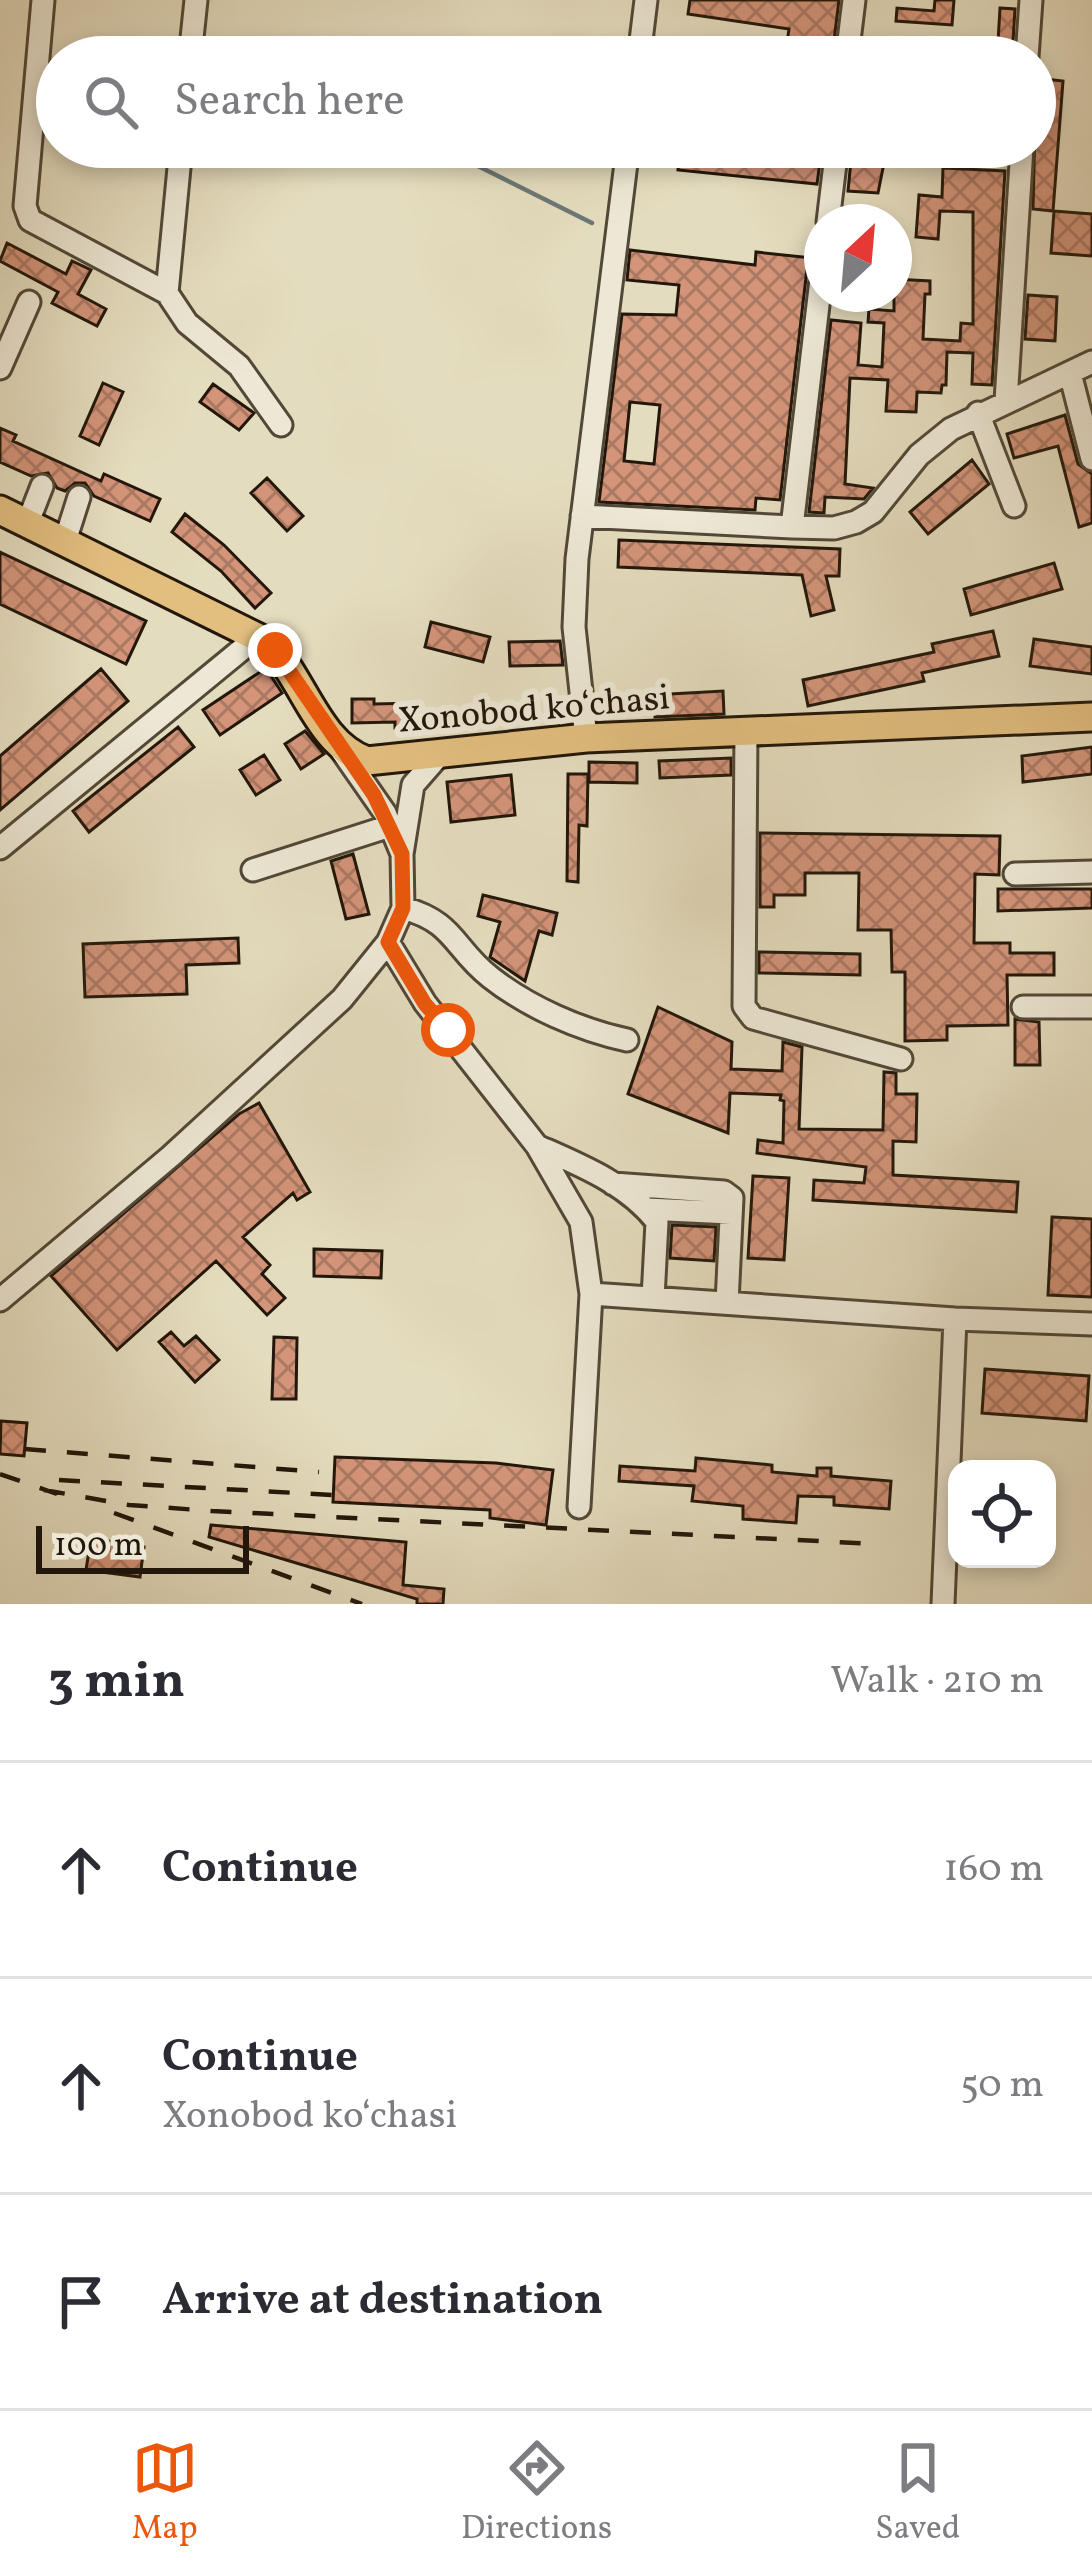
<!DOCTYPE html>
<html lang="en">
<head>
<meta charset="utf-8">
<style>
  :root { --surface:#fff; --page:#f2f2f3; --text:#2b2b33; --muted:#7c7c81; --line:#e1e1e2; --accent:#ea580c }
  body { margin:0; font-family:Vollkorn,serif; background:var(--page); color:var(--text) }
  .controls { position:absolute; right:36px; bottom:36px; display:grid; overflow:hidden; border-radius:24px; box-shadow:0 6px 18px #0003 }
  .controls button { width:108px; height:108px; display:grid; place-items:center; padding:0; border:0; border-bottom:3px solid var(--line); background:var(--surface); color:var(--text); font:60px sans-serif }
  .compass { position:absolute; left:804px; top:204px; width:108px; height:108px; border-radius:50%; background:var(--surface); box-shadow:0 6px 18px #0003; rotate:26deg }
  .scale { position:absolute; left:36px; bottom:30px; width:213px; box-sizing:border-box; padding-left:12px; border:6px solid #22170a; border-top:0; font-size:33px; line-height:42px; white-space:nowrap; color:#22170a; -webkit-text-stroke:9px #ede8d5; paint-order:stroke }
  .stop { position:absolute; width:36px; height:36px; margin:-27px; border:9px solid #ea580c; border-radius:50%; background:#fff }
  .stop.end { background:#ea580c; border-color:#fff; box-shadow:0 3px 12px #0008 }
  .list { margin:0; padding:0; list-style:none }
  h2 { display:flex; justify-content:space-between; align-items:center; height:156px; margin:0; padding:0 48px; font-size:51px }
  h2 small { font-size:39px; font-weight:400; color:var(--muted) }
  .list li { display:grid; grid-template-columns:78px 1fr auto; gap:36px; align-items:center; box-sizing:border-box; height:216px; padding:0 48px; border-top:3px solid var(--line) }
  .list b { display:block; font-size:45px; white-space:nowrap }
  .list p { margin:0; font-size:39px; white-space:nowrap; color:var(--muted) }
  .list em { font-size:39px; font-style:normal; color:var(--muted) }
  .icon { flex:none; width:66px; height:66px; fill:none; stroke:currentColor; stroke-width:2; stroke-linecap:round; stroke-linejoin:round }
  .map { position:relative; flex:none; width:1092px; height:1604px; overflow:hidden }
  .search { position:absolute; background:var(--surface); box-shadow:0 6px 18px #0003; left:36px; right:36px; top:36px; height:132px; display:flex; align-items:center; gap:30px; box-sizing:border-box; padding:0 42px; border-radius:66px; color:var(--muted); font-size:45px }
  .sheet { height:804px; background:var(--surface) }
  nav { display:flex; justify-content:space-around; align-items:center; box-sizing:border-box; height:168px; border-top:3px solid var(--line); background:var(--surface); font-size:33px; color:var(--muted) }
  nav a { display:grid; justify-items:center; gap:6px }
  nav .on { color:var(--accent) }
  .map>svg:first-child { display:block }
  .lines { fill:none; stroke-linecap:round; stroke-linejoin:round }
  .stream { stroke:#6b7875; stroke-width:4.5 }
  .building { fill:url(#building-cross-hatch); stroke:#22170a; stroke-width:3; fill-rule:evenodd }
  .minor-casing { stroke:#524837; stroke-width:27 }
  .major-casing { stroke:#22170a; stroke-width:33 }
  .minor { stroke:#ede8d5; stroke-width:21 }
  .major { stroke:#e2be7f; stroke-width:27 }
  .rail { stroke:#22170a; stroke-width:4.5; stroke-dasharray:21 21; stroke-linecap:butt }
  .route { stroke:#ea580c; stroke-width:15 }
  .labels { text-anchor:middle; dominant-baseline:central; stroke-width:12; stroke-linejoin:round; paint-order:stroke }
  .street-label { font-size:36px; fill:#22170a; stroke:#ede8d5 }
</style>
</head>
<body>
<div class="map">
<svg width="1092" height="1604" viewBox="0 0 1092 1604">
  <defs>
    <pattern id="building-cross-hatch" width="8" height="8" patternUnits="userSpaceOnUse" patternTransform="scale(3)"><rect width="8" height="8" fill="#d3947a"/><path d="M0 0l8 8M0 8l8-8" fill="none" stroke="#ab7862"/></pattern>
  </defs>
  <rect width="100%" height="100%" fill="#e4dcbe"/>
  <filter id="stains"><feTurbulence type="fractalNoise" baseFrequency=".00167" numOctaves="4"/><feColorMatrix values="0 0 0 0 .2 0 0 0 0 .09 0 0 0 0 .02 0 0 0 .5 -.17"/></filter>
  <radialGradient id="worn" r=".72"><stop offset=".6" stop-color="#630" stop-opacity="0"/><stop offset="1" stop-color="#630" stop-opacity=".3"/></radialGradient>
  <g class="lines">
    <path class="stream" d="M440 147 592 223"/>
  </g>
  <path class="building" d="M690 0H839L832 57H785L789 29 688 14Z
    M935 0H954L952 25 896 21 897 8 934 11Z
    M1000 8 1015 9 1012 57H985L986 41 998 42Z
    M864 45 939 47V57H862Z
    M1036 78 1063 81 1053 211 1033 209Z
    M680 147 781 150V147H822L817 184 678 170Z
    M852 150 886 153 878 193 848 191Z
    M943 168 1005 171 992 385 972 384 973 353 947 352 946 385H942L941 393 917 392 916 412 886 411 888 380 850 378 845 484 873 488 864 499 825 497 824 513 809 512 831 320 861 323 858 365 882 367 884 323 868 322 869 309 894 311V279L930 281V294H925L923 339 960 341 961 323 973 324V212L940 211 938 239 916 237 919 195 942 197Z
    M1054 211 1092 214V256L1051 253Z
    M7 243 66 274 72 261 91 270 78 294 106 309 97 326 52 303 58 292 0 261Z
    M630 250 755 265 756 252 812 258 807 269 780 500 756 498 755 510 599 502 622 314 676 315 679 285 627 280ZM630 402 660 405 654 464 624 461Z
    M1028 295 1057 297 1055 341 1025 339Z
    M103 383 123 392 99 445 80 436Z
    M213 384 254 413 239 430 200 402Z
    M1065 415 1078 464 1092 474V523L1079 527 1058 446 1014 458 1007 434Z
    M0 428 16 435 13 441 101 481 104 474 160 499 150 521 94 496 85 483H75L65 491 57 488 48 473 31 476 0 462Z
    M972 460 989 484 928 534 910 512Z
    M267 478 303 516 287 531 251 493Z
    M185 514 224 545 271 593 255 608 221 571 172 532Z
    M619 540 840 549 839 576H826L834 610 811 616 802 575 618 567Z
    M0 552 146 621 126 664 0 604Z
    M1054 563 1062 589 971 615 964 589Z
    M431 622 490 637 483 662 425 647Z
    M993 631 999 656 922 673 924 681 808 706 803 680 934 652 932 644Z
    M1034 639 1092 647V674L1030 666Z
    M560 641 563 665 510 666 509 642Z
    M266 668 282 693 220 735 203 710Z
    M101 669 128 701 0 810V756Z
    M723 691 724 714 655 717 653 695Z
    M352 699H374V704L417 703 418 727 395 728V722L352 723Z
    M178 727 194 747 89 832 73 811Z
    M305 731 324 754 301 769 285 744Z
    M1092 747V774L1023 782 1022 756Z
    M264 755 280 780 256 795 240 770Z
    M731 758V775L660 778 659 761Z
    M589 762 637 763V783L589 782Z
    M568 774H588L587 826 579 825 578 882 567 881Z
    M511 775 515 815 451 822 447 782Z
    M760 833 1000 836 999 875 975 874 974 943H1010V953H1054V975H1007L1008 1025 947 1026V1040L905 1041V972H892L891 930H858L859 873H805V895H774V907H760Z
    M353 854 369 914 346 919 331 861Z
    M998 889H1092V908L998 911Z
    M483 895 557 913 552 935 539 931 525 981 490 957 500 922 478 916Z
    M238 938 239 963 186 965 187 994 85 997 83 944Z
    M759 952 860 954V975L759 973Z
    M658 1007 732 1042 731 1069 782 1071 783 1042 802 1047 799 1129 883 1130 884 1072 896 1073V1094H917L916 1142 893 1141V1175L1018 1182 1016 1212 813 1200 814 1180 864 1183 866 1167 757 1153 758 1140 783 1143 784 1101 780 1100 781 1095 730 1093 728 1133 628 1094Z
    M1015 1019 1039 1022 1040 1065H1015Z
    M259 1103 310 1192 297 1200 293 1193 243 1237 270 1265 262 1274 285 1298 267 1315 216 1261 117 1350 51 1276 239 1114Z
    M753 1176 789 1178 784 1260 748 1258Z
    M1052 1217 1092 1219V1297L1048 1295Z
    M672 1225 716 1227 714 1261 670 1258Z
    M314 1249 382 1251 381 1278 314 1276Z
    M171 1332 184 1346 196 1336 219 1360 195 1382 159 1342Z
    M274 1337 297 1338 296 1399H272Z
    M985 1369 1089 1376 1086 1421 982 1413Z
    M1 1421 27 1423 24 1456 0 1454Z
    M335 1457 496 1463 553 1470 546 1525 490 1518V1510L333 1502Z
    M696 1458 772 1465V1472L817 1476V1468H831V1476L891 1481 889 1509 834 1505V1497L798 1496 796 1523 743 1519V1506L692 1501 694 1486 619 1481 620 1466 695 1471Z
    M211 1525 406 1542 403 1585 444 1589 443 1604H417V1599L209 1537Z
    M91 1538 144 1547 140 1577 86 1570Z"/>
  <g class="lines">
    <g class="minor-casing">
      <path id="minor" d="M43 0 25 206 30 220 167 293 181 147
        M190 57 196 0
        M639 57 646 0
        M847 57 854 0
        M1027 57 1031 0
        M828 222 837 147
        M167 293 187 323 239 366 281 425
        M0 368 29 302
        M1070 373 1092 459
        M1006 401 1022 147
        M978 413 1014 506
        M582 516 792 527 834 528 856 522 873 512 919 455 951 429 1092 362
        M28 522 42 486
        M792 527 822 271
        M65 541 79 497
        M746 729 744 1006 753 1018 901 1059
        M586 738 574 627 577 559 628 147
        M339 747 385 813 402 854 413 785 441 753
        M0 848 258 636
        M253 870 390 826
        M1015 874 1092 872
        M403 908C455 922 453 948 490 977 528 1007 580 1030 627 1040
        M388 942 425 1003 537 1146 581 1222 591 1294 579 1507
        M1023 1007H1092
        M537 1146C580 1165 628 1184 657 1222L653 1298
        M613 1184 724 1192 732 1198 727 1303
        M647 1209 731 1213
        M591 1294 955 1319 1092 1324
        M0 1300 171 1156 342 999 388 942 403 908 402 854
        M943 1604 955 1319"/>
    </g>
    <g class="major-casing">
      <path id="major" d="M0 510 267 642C304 677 316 743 367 761L586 738 1092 717"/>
    </g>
    <use href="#minor" class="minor"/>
    <use href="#major" class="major"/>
    <path class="rail" d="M25 1449 319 1472
      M0 1474 57 1494
      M59 1480 333 1495
      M44 1490 129 1505 212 1511 877 1544
      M114 1513 362 1604"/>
  </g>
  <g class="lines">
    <path class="route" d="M275 650 374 795 402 854 403 908 388 942 425 1004 448 1030"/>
  </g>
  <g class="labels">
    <g class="street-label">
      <text transform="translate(534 711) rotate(-5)">Xonobod koʻchasi</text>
    </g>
  </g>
  <rect width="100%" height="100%" filter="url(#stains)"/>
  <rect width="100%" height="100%" fill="url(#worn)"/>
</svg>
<div class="controls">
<button><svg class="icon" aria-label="locate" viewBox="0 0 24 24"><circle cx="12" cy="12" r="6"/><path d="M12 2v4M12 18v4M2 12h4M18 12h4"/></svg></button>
</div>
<svg class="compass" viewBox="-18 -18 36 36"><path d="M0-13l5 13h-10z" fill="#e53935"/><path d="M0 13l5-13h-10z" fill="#7c7c81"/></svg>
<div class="scale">100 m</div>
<div class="stop" style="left:448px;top:1030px"></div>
<div class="stop end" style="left:275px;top:650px"></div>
<div class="search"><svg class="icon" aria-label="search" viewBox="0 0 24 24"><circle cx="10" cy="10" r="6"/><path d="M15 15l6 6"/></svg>Search here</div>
</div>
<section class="sheet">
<h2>3 min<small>Walk · 210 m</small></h2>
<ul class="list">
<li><svg class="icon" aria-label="ahead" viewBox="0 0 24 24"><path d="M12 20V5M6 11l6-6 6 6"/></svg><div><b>Continue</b></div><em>160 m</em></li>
<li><svg class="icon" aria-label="ahead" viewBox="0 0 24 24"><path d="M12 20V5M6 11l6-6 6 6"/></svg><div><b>Continue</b><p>Xonobod koʻchasi</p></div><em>50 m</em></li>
<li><svg class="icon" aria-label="arrive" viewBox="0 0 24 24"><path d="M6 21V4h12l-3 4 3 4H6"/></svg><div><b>Arrive at destination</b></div></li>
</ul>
</section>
<nav>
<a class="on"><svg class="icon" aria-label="map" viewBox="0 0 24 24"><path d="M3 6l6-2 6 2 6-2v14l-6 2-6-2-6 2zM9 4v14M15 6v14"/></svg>Map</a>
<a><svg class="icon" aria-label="directions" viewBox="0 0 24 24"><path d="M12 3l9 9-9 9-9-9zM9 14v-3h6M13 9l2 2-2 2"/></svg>Directions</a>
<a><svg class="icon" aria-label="saved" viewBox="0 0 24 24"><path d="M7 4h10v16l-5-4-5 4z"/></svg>Saved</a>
</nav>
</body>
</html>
